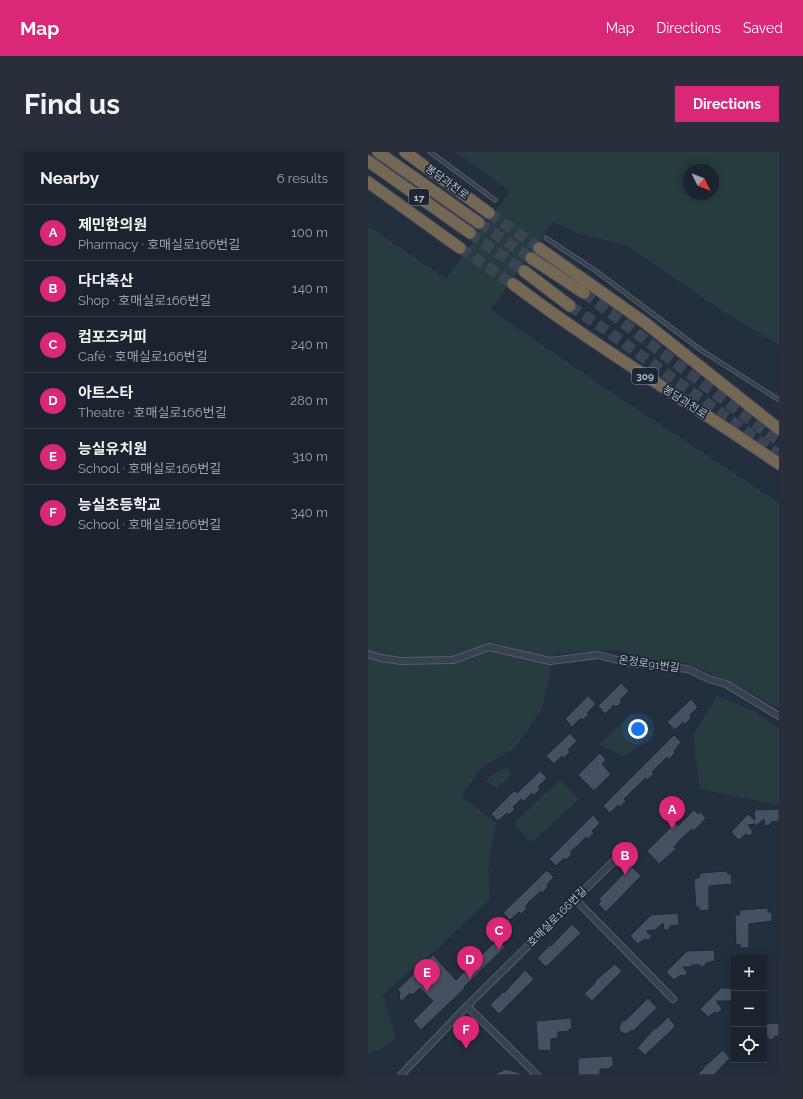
<!DOCTYPE html>
<html lang="en">
<head>
<meta charset="utf-8">
<style>
  :root { --surface:#1b232e; --page:#282f3a; --text:#f1f3f6; --muted:#a0a4aa; --line:#39404a; --accent:#db2777 }
  body { margin:0; font-family:Raleway,"Noto Sans KR",sans-serif; background:var(--page); color:var(--text) }
  .controls { position:absolute; right:12px; bottom:12px; display:grid; overflow:hidden; border-radius:0px; box-shadow:0 2px 10px #0003 }
  .controls button { width:36px; height:36px; display:grid; place-items:center; padding:0; border:0; border-bottom:1px solid var(--line); background:var(--surface); color:var(--text); font:20px sans-serif }
  .compass { position:absolute; left:315px; top:12px; width:36px; height:36px; border-radius:50%; background:var(--surface); box-shadow:0 2px 10px #0003; rotate:132deg }
  .you { position:absolute; left:270px; top:577px; width:14px; height:14px; margin:-10px; border:3px solid #fff; border-radius:50%; background:#1a73e8; box-shadow:0 0 0 6px #1a73e833 }
  .badge { display:grid; place-items:center; width:26px; height:26px; border-radius:50%; background:var(--accent); color:#fff; font-size:13px; font-weight:700 }
  .pin { position:absolute; translate:-50% -33px; filter:drop-shadow(0 1px 2px #0008) }
  .pin::after { content:''; position:absolute; top:21px; width:14px; height:12px; background:inherit; clip-path:polygon(0 0,100% 0,50% 100%) }
  .list { margin:0; padding:0; list-style:none }
  h2 { display:flex; justify-content:space-between; align-items:center; height:52px; margin:0; padding:0 16px; font-size:17px }
  h2 small { font-size:13px; font-weight:400; color:var(--muted) }
  .list li { display:grid; grid-template-columns:26px 1fr auto; gap:12px; align-items:center; box-sizing:border-box; height:56px; padding:0 16px; border-top:1px solid var(--line) }
  .list b { display:block; font-size:15px; white-space:nowrap }
  .list p { margin:0; font-size:13px; white-space:nowrap; color:var(--muted) }
  .list em { font-size:13px; font-style:normal; color:var(--muted) }
  .icon { flex:none; width:22px; height:22px; fill:none; stroke:currentColor; stroke-width:2; stroke-linecap:round; stroke-linejoin:round }
  .map { position:relative; flex:none; width:411px; height:923px; overflow:hidden; border-radius:0px }
  header { display:flex; align-items:center; gap:24px; box-sizing:border-box; height:56px; padding:0 20px; background:var(--accent); color:#fff }
  header strong { font-size:19px }
  nav { display:flex; gap:22px; margin-inline-start:auto; font-size:14px }
  .intro { display:flex; align-items:center; justify-content:space-between; box-sizing:border-box; height:96px; padding:0 24px }
  h1 { margin:0; font-size:28px }
  .button { padding:10px 18px; border-radius:0px; background:var(--accent); color:#fff; font-size:14px; font-weight:700 }
  main { display:flex; gap:24px; padding:0 24px }
  aside { flex:1; background:var(--surface); border-radius:0px; box-shadow:0 2px 10px #0003 }
  .map>svg:first-child { display:block }
  .green { fill:#263c3f; fill-rule:evenodd }
  .building { fill:#455162; stroke:#1f2835 }
  .lines { fill:none; stroke-linecap:round; stroke-linejoin:round }
  .highway-tunnel { stroke:#3a4453; stroke-width:11; stroke-dasharray:11 5.5; stroke-linecap:butt }
  .lane-casing { stroke:#565f6c; stroke-width:5 }
  .street-casing { stroke:#565f6c; stroke-width:8 }
  .highway-casing { stroke:#434c59; stroke-width:13 }
  .lane { stroke:#38414e; stroke-width:3 }
  .street { stroke:#38414e; stroke-width:6 }
  .highway { stroke:#746855; stroke-width:11 }
  .labels { text-anchor:middle; dominant-baseline:central; stroke-width:3.5; stroke-linejoin:round; paint-order:stroke }
  .shield { fill:#1d2633; stroke:#878f9c; stroke-width:1 }
  .shield-label { font-size:10px; font-weight:bold; fill:#b4bcc9 }
  .street-label { font-size:11px; fill:#b4bcc9; stroke:#1d2633 }
</style>
</head>
<body>
<header>
<strong>Map</strong>
<nav><a>Map</a><a>Directions</a><a>Saved</a></nav>
</header>
<div class="intro"><h1>Find us</h1><a class="button">Directions</a></div>
<main>
<aside>
<h2>Nearby<small>6 results</small></h2>
<ul class="list">
<li><span class="badge">A</span><div><b>제민한의원</b><p>Pharmacy · 호매실로166번길</p></div><em>100 m</em></li>
<li><span class="badge">B</span><div><b>다다축산</b><p>Shop · 호매실로166번길</p></div><em>140 m</em></li>
<li><span class="badge">C</span><div><b>컴포즈커피</b><p>Café · 호매실로166번길</p></div><em>240 m</em></li>
<li><span class="badge">D</span><div><b>아트스타</b><p>Theatre · 호매실로166번길</p></div><em>280 m</em></li>
<li><span class="badge">E</span><div><b>능실유치원</b><p>School · 호매실로166번길</p></div><em>310 m</em></li>
<li><span class="badge">F</span><div><b>능실초등학교</b><p>School · 호매실로166번길</p></div><em>340 m</em></li>
</ul>
</aside>
<div class="map">
<svg width="411" height="923" viewBox="0 0 411 923">
  <rect width="100%" height="100%" fill="#242f3e"/>
  <path class="green" d="M87 0H411V193L356 160 258 93 214 83 185 70 123 158 240 238 411 351V556L370 534 319 511 276 507 249 498 186 502 174 557 146 597 114 615 93 644 128 671 120 718 122 747 68 798 39 821 15 843 28 886 12 898 0 900V74L78 127 142 39ZM321 18H345V42H321Z
    M349 544 386 559 411 576V653L332 637 325 583Z
    M264 561 285 581 256 605 231 592Z
    M139 615 143 623 129 636 118 630 122 624Z
    M192 628 211 647 163 691 146 671Z"/>
  <path class="building" d="M253 531 261 539 252 548 254 550 248 555 246 553 237 562 230 554Z
    M220 544 228 552 219 561 221 562 215 568 213 566 204 575 197 567Z
    M323 547 330 555 322 563 323 566 317 572 315 570 307 578 299 570Z
    M202 581 209 589 200 598 202 600 196 606 194 604 186 612 178 604Z
    M306 583 313 590 306 599 307 601 301 607 299 605 284 620 286 622 279 628 278 626 264 639 256 647 258 649 252 655 250 653 242 661 235 654Z
    M232 601 238 608 234 612 243 622 226 639 210 623Z
    M172 619 179 626 170 635 172 637 166 643 164 641 156 649 153 647 145 655 147 657 141 663 139 661 130 669 123 662 146 639 149 641Z
    M411 657V669L403 670 402 673 397 674 396 667 387 675V672L380 673 385 680 381 684 378 682 371 688 363 680 380 662 387 668 386 658Z
    M326 658 330 662 332 660 338 666 326 679 324 677 312 688 306 695 308 697 291 712 279 699 307 671 310 674Z
    M225 663 232 671 224 679 226 681 220 687 218 685 208 695 202 700 204 702 198 708 196 706 188 714 181 707Z
    M263 714 273 724 238 760 230 752 233 749 231 747Z
    M179 718 186 725 179 733 180 735 174 741 173 739 162 749 157 755 159 756 153 762 151 760 142 768 135 761Z
    M359 719 360 722H363L364 732 341 734V758L331 759V755H328L326 727 328 726H331L332 721Z
    M400 756V760H404V769L381 772V796H372V792L368 793 367 765 368 763H371L372 758Z
    M310 761 311 773 302 774 301 778H296L295 771 287 778 278 779 284 784 280 788 277 787 270 792 262 784 283 763Z
    M204 772 213 781 178 815 169 806 182 793 183 794Z
    M129 788 137 795 96 835 97 836 53 878 45 869 65 849 52 836 44 843 42 841 34 849 31 846 32 840 29 838 65 803 88 828Z
    M346 798 347 809 338 811 337 814 332 815V813H324L322 815H315L320 821 316 824 313 823 306 828 298 820 319 799Z
    M247 812 254 819 224 849 216 842 228 830 227 829Z
    M157 818 166 827 131 862 122 853 135 840 136 841Z
    M353 836H366V849H348L354 857 350 861 347 860 340 865 332 857Z
    M280 846 289 856 265 879 264 878 258 882 254 881 251 877 252 872 254 869 258 868Z
    M300 865 307 873 306 876 277 903 269 896 287 876 288 877Z
    M202 866 203 867 204 877H201V879L190 880V886L183 887V899L170 898 168 869Z
    M411 871V884H407L406 887 401 888 399 884 396 885V872Z
    M355 898 362 906 346 923H329L336 916H335Z
    M243 904 245 905V915H242V917H232V923H210V906Z
    M138 917 155 922V923H125Z"/>
  <g class="lines">
    <path class="highway-tunnel" d="M121 61 171 96
      M111 71 163 106
      M102 81 156 119
      M92 96 145 132
      M216 141C281 190 345 241 411 289
      M202 154 228 171 411 303"/>
    <g class="lane-casing">
      <path id="lane" d="M62 0 127 48
        M178 86 228 119 333 198 411 248"/>
    </g>
    <g class="street-casing">
      <path id="street" d="M0 502 12 506 33 509 85 508 121 495 182 509 230 503 261 511 320 517 341 527 358 532 411 564
        M207 747 305 847
        M99 854 169 923
        M33 923 99 854 261 694"/>
    </g>
    <g class="highway-casing">
      <path id="highway" d="M10 0 111 71
        M37 0 121 61
        M0 9 102 81
        M0 30 92 96
        M171 96 276 170 411 277
        M163 106 216 141
        M156 119 202 154
        M145 132C231 197 323 251 411 312"/>
    </g>
    <use href="#lane" class="lane"/>
    <use href="#street" class="street"/>
    <use href="#highway" class="highway"/>
  </g>
  <g class="labels">
    <g class="shield">
      <rect x="41" y="37" width="20" height="16" rx="3"/>
      <rect x="264" y="216" width="26" height="16" rx="3"/>
    </g>
    <g class="shield-label">
      <text x="51" y="45">17</text>
      <text x="277" y="224">309</text>
    </g>
    <g class="street-label">
      <text transform="translate(79 30) rotate(36)">봉담과천로</text>
      <text transform="translate(317 250) rotate(33)">봉담과천로</text>
      <text transform="translate(281 512) rotate(8)">온정로91번길</text>
      <text transform="translate(189 765) rotate(-45)">호매실로166번길</text>
    </g>
  </g>
</svg>
<div class="controls">
<button>+</button>
<button>−</button>
<button><svg class="icon" aria-label="locate" viewBox="0 0 24 24"><circle cx="12" cy="12" r="6"/><path d="M12 2v4M12 18v4M2 12h4M18 12h4"/></svg></button>
</div>
<svg class="compass" viewBox="-18 -18 36 36"><path d="M0-13l5 13h-10z" fill="#e53935"/><path d="M0 13l5-13h-10z" fill="#a0a4aa"/></svg>
<div class="you"></div>
<div class="pin badge" style="left:304px;top:677px">A</div>
<div class="pin badge" style="left:257px;top:723px">B</div>
<div class="pin badge" style="left:131px;top:798px">C</div>
<div class="pin badge" style="left:102px;top:827px">D</div>
<div class="pin badge" style="left:59px;top:840px">E</div>
<div class="pin badge" style="left:98px;top:897px">F</div>
</div>
</main>
</body>
</html>
